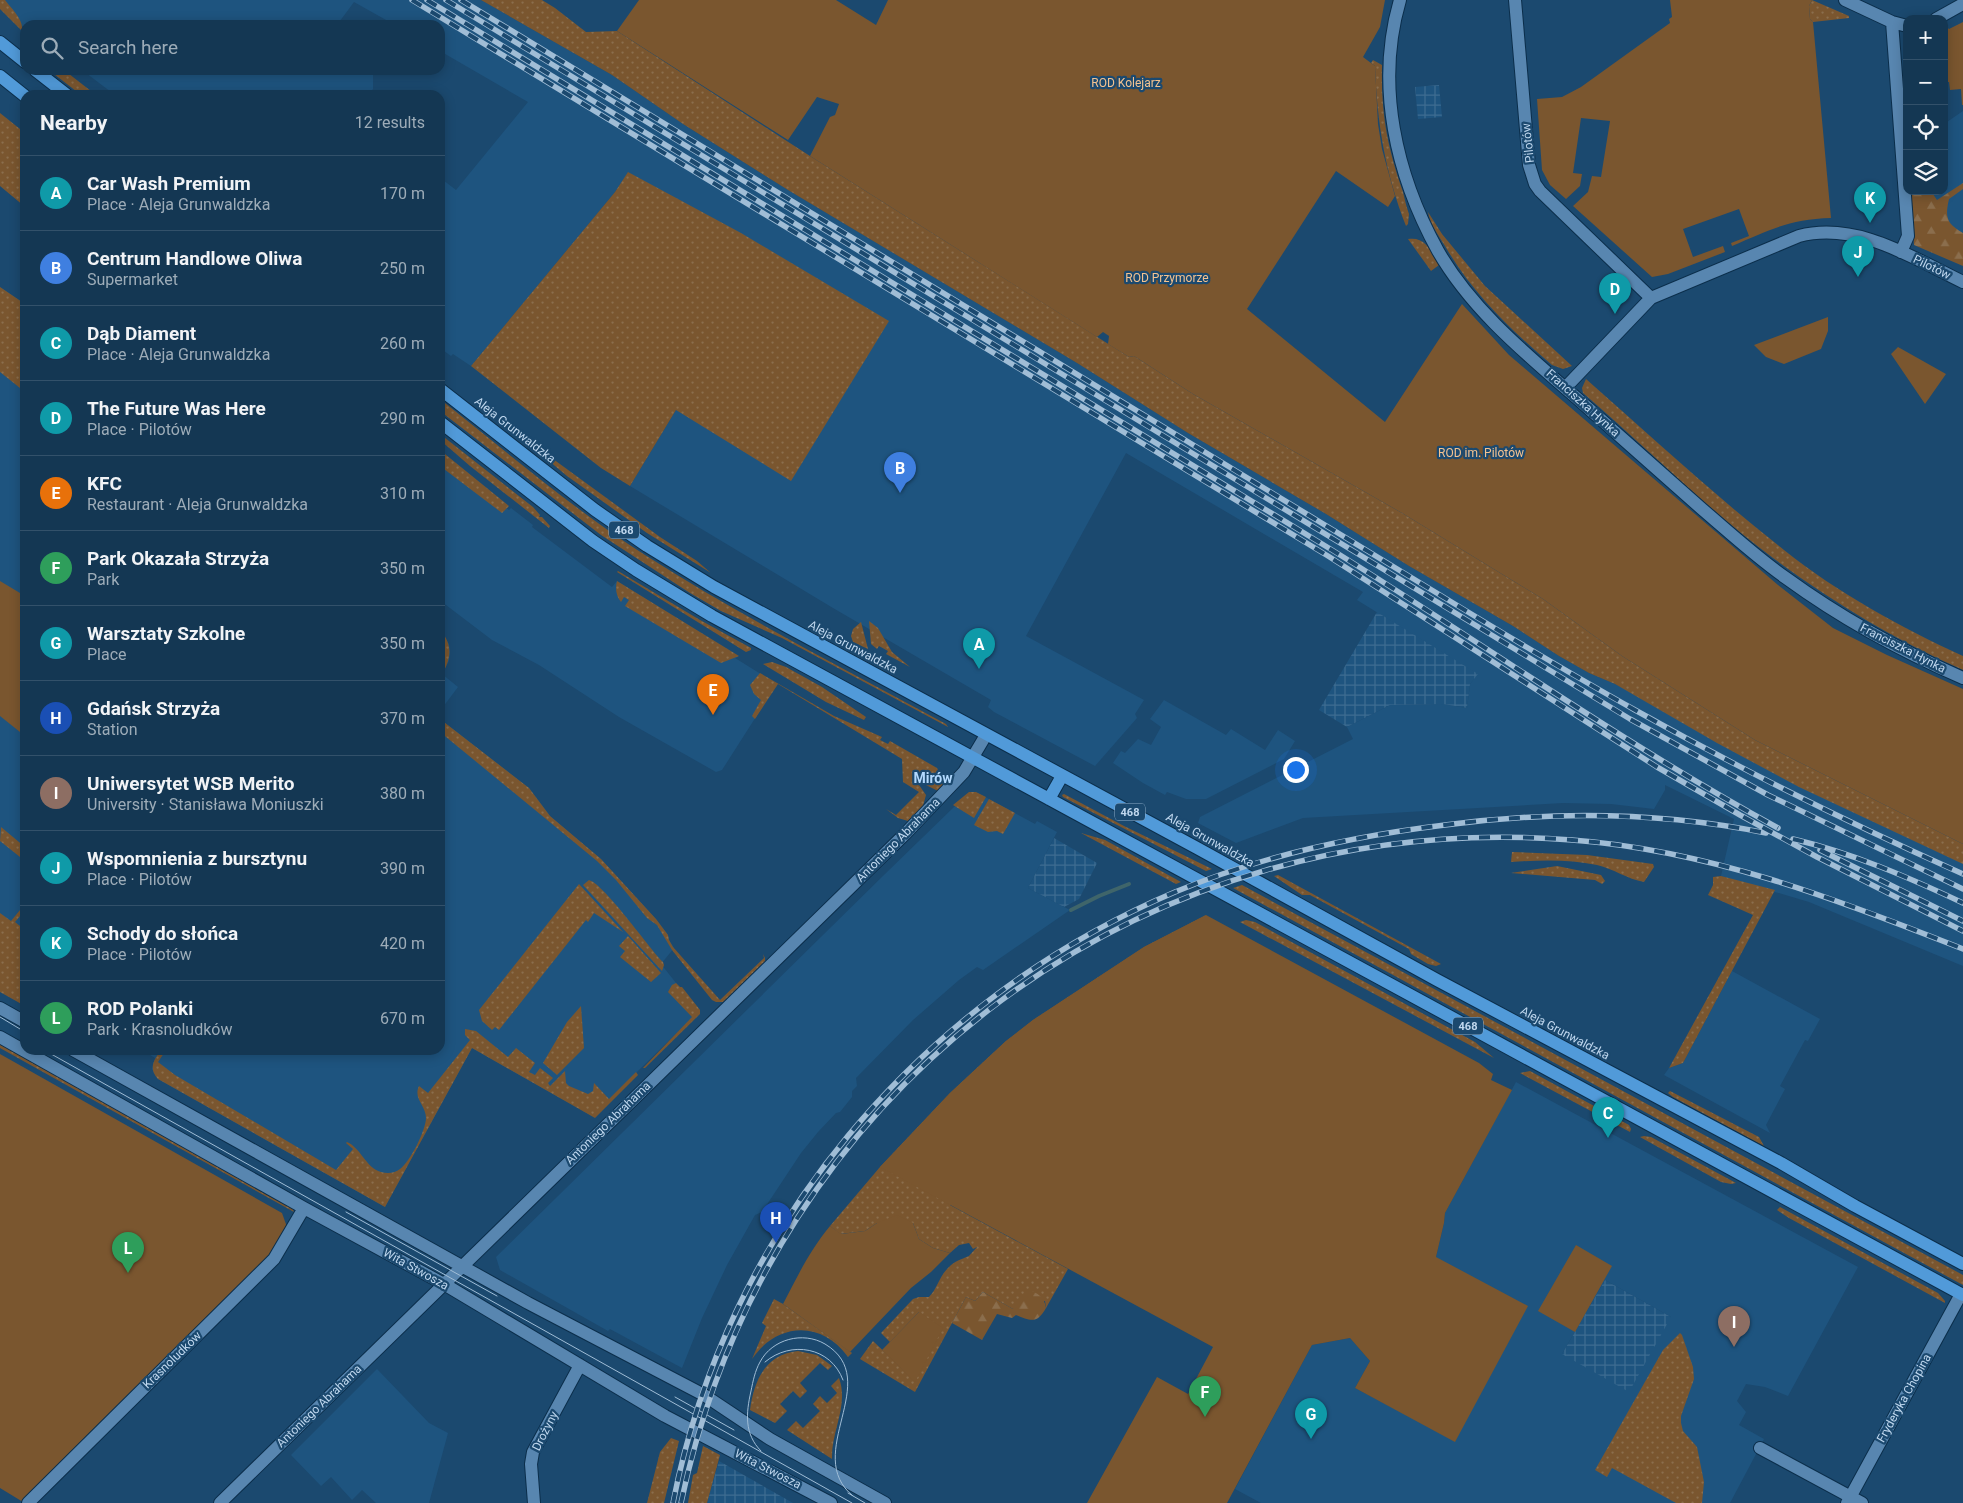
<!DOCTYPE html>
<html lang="en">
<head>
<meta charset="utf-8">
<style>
  :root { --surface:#143753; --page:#1d3f5a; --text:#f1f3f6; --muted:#9dacb8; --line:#33516a; --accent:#f4a444 }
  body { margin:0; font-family:Roboto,sans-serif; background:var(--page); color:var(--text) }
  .controls { position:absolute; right:15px; top:15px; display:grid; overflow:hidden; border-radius:10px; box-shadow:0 2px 12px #0003 }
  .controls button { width:45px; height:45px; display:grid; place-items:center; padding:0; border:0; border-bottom:1px solid var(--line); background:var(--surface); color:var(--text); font:25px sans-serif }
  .you { position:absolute; left:1295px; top:769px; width:18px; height:18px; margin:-12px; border:4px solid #fff; border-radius:50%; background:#1a73e8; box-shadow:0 0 0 8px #1a73e833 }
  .badge { display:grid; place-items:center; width:32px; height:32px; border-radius:50%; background:var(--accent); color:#fff; font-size:16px; font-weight:700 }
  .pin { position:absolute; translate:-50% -41px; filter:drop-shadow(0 1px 2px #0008) }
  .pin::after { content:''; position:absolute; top:26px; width:18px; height:15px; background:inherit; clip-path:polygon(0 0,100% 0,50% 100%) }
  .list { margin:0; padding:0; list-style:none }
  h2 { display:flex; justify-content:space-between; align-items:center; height:65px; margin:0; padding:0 20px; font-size:21px }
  h2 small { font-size:16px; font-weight:400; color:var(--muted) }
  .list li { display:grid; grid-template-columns:32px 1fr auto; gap:15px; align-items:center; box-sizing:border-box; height:75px; padding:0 20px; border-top:1px solid var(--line) }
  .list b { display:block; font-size:19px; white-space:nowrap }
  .list p { margin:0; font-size:16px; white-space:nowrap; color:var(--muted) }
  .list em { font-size:16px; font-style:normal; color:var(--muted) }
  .icon { flex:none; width:28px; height:28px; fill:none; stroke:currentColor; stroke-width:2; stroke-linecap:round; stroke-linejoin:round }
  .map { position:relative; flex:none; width:1963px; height:1503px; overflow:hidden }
  .search { position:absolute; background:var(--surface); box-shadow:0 2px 12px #0003; left:20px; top:20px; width:425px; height:55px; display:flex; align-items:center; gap:12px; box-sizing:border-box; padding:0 18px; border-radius:15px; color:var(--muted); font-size:19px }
  .panel { position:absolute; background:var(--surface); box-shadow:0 2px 12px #0003; left:20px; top:90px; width:425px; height:965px; border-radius:15px }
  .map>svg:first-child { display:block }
  .built { fill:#1e547f; fill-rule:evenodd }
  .industrial { fill:url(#industrial-grid) }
  .grass { fill:url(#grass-dots) }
  .forest { fill:url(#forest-firs) }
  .green { fill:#7a562f }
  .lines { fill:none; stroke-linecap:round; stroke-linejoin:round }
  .stream { stroke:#3f656a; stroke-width:4 }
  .minor-casing { stroke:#0b2e4b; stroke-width:14 }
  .major-casing { stroke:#0b2e4b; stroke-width:14 }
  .minor { stroke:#5886b0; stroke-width:12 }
  .major { stroke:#519ad9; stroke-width:12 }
  .tram { stroke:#a0bdd6; stroke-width:1 }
  .rail-casing { stroke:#a0bdd6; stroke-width:5.5 }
  .rail { stroke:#1b496f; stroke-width:4; stroke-dasharray:11; stroke-linecap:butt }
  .labels { text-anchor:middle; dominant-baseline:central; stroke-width:4.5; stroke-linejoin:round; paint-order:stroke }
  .shield { fill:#1b496f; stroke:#8eadc9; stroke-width:1 }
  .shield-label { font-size:11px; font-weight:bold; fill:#c0d8ef }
  .park-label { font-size:12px; fill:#f5c390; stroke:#1b496f }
  .street-label { font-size:12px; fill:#c0d8ef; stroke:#1b496f }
  .neighbourhood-label { font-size:14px; font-weight:bold; fill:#b2d9fe; stroke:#1b496f }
</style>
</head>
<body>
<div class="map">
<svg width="1963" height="1503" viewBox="0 0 1963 1503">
  <defs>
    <pattern id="industrial-grid" width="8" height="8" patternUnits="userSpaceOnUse" patternTransform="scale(1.25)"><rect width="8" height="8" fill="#1e547f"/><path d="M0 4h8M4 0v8" fill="none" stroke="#3d6c91"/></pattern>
    <pattern id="grass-dots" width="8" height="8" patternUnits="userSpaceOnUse" patternTransform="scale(1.25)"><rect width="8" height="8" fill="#7a562f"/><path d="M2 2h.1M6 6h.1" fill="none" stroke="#8b6e4d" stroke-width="1.8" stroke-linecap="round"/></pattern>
    <pattern id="forest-firs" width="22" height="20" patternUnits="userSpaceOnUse" patternTransform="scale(1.25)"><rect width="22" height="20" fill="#7a562f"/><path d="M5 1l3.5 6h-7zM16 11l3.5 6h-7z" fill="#8b6e4d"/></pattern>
  </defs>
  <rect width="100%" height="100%" fill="#1b496f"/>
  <path class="built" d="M0 0H481L612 75 683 124 788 190 1077 363 1188 433 1326 514 1409 566 1513 626 1559 656 1589 673 1615 684 1963 858V966L1809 902 1721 876 1734 819 1665 785V790L1654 809 1611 804 1563 803 1303 818 1236 843 1198 823 1200 817 1353 739 1347 727 1390 705 1443 704 1467 708 1470 684 1477 674 1357 600 1363 592 1126 453 1026 636 1144 700 1135 714 1137 718 1095 766 994 712 988 707 991 700 833 608 630 486 676 410 628 173 615 192 471 366 453 354 451 356 440 348V184L443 180 456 190 528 102 440 51V25H395L354 2 337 25H25V29Z
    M82 70H373V89L368 95H115Z
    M1963 111V244L1911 191H1944V124Z
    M0 287 25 304V999L0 985Z
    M440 458 509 510 511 508 533 525 532 527 612 587 617 581 738 657 735 658 777 684 722 770 716 772 619 717 539 665 492 640 442 602 440 603Z
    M440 630 449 644 450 652 449 661 442 674 458 687 440 711Z
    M1164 700 1226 735 1231 729 1265 750 1278 730 1295 741 1284 759 1206 799H1186L1167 792 1165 795 1143 783 1113 763 1121 751 1125 753 1138 739 1151 745 1161 727 1150 719Z
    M440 719 529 788 550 816 601 859 656 919 668 935 669 940 674 948 661 964 695 1007V1015L592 1116 472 1048 385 1207 158 1079 152 1069 155 1058 142 1050H440Z
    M972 792H976L1035 824 1037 821 1057 832 1028 888 1070 910 983 970 977 967 959 980 913 1020 856 1078 857 1086 852 1091V1097L840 1112 836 1113 818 1132 801 1153 762 1212 755 1215 727 1265 702 1318 682 1368 610 1329 608 1331 500 1270 496 1257 885 874 954 807Z
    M1732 971 1820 1019 1808 1041 1805 1040 1780 1086 1785 1089 1766 1125 1770 1133 1664 1075 1669 1068 1683 1063Z
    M1516 1082 1858 1267 1788 1396 1765 1387 1746 1384 1737 1401 1746 1412 1739 1425 1764 1439 1730 1503H1261L1235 1489 1312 1345 1350 1338 1370 1361 1355 1388 1456 1441 1436 1257 1444 1223 1445 1213ZM1605 1280 1671 1317 1562 1354Z
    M377 1369 429 1423 448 1433 429 1503H376L362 1490 352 1500 331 1477 321 1486 291 1455Z"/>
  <path class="industrial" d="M1439 85 1442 117 1418 119 1415 87Z
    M1377 612 1478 674 1470 684 1467 708 1443 704 1390 705 1347 727 1319 710Z
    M1054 838 1097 863 1079 899 1064 907 1028 888Z
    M1605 1280 1671 1317 1629 1392 1562 1354Z
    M719 1461 793 1503H707Z"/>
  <path class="grass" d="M0 0H5C11 8 24 20 22 31L0 9Z
    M481 0H542L555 8 586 32 617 31 810 156 1129 357 1134 356 1193 394 1402 513 1543 599 1622 656 1755 740 1963 844V864L1799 787 1717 743 1615 684 1589 673 1559 656 1513 626 1409 566 1326 514 1188 433 1077 363 788 190 683 124 612 75Z
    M1812 0 1849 16V18L1813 22 1810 19 1809 6Z
    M1373 60 1382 65C1381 114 1387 146 1403 192 1405 200 1406 206 1409 214L1408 224 1406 226C1385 172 1377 123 1375 66L1371 63Z
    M49 70H64L96 95H81Z
    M0 113 25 133V204L24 206 0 186Z
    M628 172 741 233 889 321 791 481 676 410 630 486 601 468 471 366 615 192Z
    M1428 212 1442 234 1485 286 1572 366 1563 369 1552 365C1511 330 1472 293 1445 246 1439 236 1430 224 1428 212Z
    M1408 239C1426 236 1431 252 1439 265L1431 271Z
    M0 287 25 304V392L0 372Z
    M1586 379C1651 436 1715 496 1784 550 1838 593 1900 627 1963 656V670C1895 640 1833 602 1773 558 1707 509 1646 447 1583 393L1582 388Z
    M440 399C507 452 573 509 645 555 742 617 845 669 946 724L948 727 782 638 721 611 690 593 601 535 440 411Z
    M440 434 533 507 540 515 539 517H542L550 526 549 528 470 466 440 440Z
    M538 448 660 537 697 561 711 573 647 533 567 476 536 450Z
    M440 450 509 506 502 513 440 466Z
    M618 571 700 620 751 648V650L746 652 617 572Z
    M617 581 739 656 721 663 625 606 629 600 624 597 621 602C616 596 615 588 617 581Z
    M869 621 878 628 892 652 910 667 886 654 888 651 879 646 877 649 871 644Z
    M861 622 868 649 853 642 851 636 853 629Z
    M440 630C454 645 451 661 440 677Z
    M772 662 786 667 822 687 866 717 864 720 826 702 763 664Z
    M760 673 834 716 882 737 880 740 888 744 890 741 937 768 941 776 946 778 945 782 938 791 920 782 919 785 926 795 923 806 908 821 898 818 886 809 896 815 919 792 903 782 902 759 778 684 755 719 752 716 761 700 754 694 750 685Z
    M440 719 529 788 550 816 601 859 656 919 668 935 669 940 673 947 720 1000 764 958 763 954 765 958V961L723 1002H716L712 1000 672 950 657 925 647 918 616 880 597 861 440 732 442 730 440 728Z
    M969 792H976L986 797 974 818 953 805Z
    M1064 794 1124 826 1212 869 1206 871 1063 797 1062 795Z
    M989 799 1015 813 1003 834 997 831 988 832 974 825Z
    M1 827 25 847V861L0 841Z
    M1081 833 1105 840 1181 882 1176 884Z
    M1512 852 1587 855 1653 864 1654 867 1644 882C1627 879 1614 869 1597 865 1569 859 1540 860 1511 862Z
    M1557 866 1601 875 1605 881 1602 884 1595 880 1511 873Z
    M1278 875 1441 964 1436 966 1428 964 1411 954 1409 949 1310 895H1302L1274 876Z
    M1721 876 1775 890 1683 1063 1669 1068 1753 915 1708 895 1713 885V877Z
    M589 880C605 885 648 947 663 962L664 965 662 971 583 885Z
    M579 884 623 932 594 913 588 922 586 920 499 1030 495 1027 492 1030 482 1021 479 1010Z
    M1242 885 1963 1275V1285L1233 888Z
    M25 904V910L15 922 25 930V1006L0 992V913L11 921Z
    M1206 915 950 1205 1068 1269 1046 1308 1045 1301 1013 1309 983 1292 975 1301 966 1297 915 1392 860 1359 873 1341 915 1381 919 1312 890 1342 881 1333 913 1299 919 1297H929C937 1289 939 1277 948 1268 956 1260 960 1260 969 1256 971 1254 975 1249 977 1247L973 1249 969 1243 959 1245 950 1253 933 1248 919 1239 913 1223H877L865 1231 840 1234 830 1226 880 1167 950 1093 1006 1041 1033 1020 1144 947Z
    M1246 920 1255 922 1475 1042 1494 1058 1240 922Z
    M628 936 661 973 651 982 620 957 625 951 619 946Z
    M676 983 680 987H682L700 1010V1014L645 1068H643L692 1017 668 992 672 985Z
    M581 1006 584 1048 557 1075 543 1063 567 1022Z
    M465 1029 476 1031 508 1057 516 1048 535 1063 529 1072 535 1075 540 1068 553 1078 548 1083 550 1086 565 1071 566 1083 569 1086 588 1094 593 1091 594 1083 609 1099 636 1072 638 1075 595 1118 472 1048 385 1207 158 1079C148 1068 154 1060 161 1050H166L158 1062 175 1075 336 1170 353 1149 346 1143 347 1142C361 1148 366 1168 381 1172 388 1174 395 1173 400 1169 410 1162 426 1130 426 1118 426 1105 413 1099 419 1086L428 1093 470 1040 465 1035Z
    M0 1043 292 1207 294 1212 0 1048Z
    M1530 1071 1629 1125 1631 1129 1630 1132 1520 1073Z
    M1670 1091 1759 1137 1764 1146 1673 1097 1668 1093Z
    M1644 1136 1651 1137 1736 1183 1731 1184 1721 1182 1640 1137Z
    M1780 1207 1938 1293 1945 1301V1303L1789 1218 1777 1210Z
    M774 1299 783 1304 852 1353 848 1357C822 1320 777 1322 752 1359L766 1326 762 1323Z
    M1680 1333 1682 1335 1693 1367 1694 1379 1681 1416V1423L1683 1431 1697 1447 1704 1482 1702 1503H1676L1612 1468 1607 1477 1595 1470 1663 1350Z
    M798 1351 817 1355 832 1366 828 1370 820 1363 800 1383 807 1391 800 1398 793 1391 780 1404 787 1411 775 1423 750 1410C754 1381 765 1354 798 1351Z
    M839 1378C849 1406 831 1431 832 1459L787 1430 796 1421 803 1428 820 1411 813 1404 820 1396 827 1403 837 1393 831 1386Z
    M671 1438 679 1441 664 1503H647L660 1452Z
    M703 1446 720 1455 707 1503H688L693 1475 697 1473Z"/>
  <path class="forest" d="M1963 183V189L1949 199C1945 217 1946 223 1963 233V266L1914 245 1911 196V191H1931L1937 200Z
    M1028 1289C1038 1294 1044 1296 1046 1308 1037 1324 1031 1321 1016 1315L1012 1318 997 1314 982 1340 952 1323 966 1297 975 1301 983 1292 1013 1309Z"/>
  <path class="green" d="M639 0H836L876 25 888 0H1385L1380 27 1363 57 1375 66 1378 124 1382 149 1395 196 1388 207 1336 171 1247 309 1385 422 1462 304 1509 355 1778 585 1833 628 1887 655 1963 689V844L1755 740 1622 656 1543 599 1402 513 1193 394 1134 356 1129 357 1108 344 1109 336 1103 332 1097 337 810 156 830 117 835 115 839 104 817 97 788 140 617 31Z
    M1670 0H1812L1809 6 1810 19 1813 22 1831 218C1790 219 1769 230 1732 246L1731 243 1749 236 1739 209 1683 229 1693 257 1723 246 1725 252 1668 274 1652 277 1573 206 1588 192 1592 176 1601 177 1610 121 1581 118 1573 173 1582 174 1580 186 1566 199 1550 185 1542 170 1537 99 1562 97 1581 87 1670 23 1669 19 1672 17Z
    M1963 22V105H1962L1961 89 1950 90 1949 82H1944V25L1949 29Z
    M1828 317V331L1821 349 1784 364 1766 357 1754 345Z
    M1898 347 1946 374 1925 404 1891 354Z
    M0 581 25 596V736L0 716Z
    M1206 915 1479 1063 1493 1074 1491 1080 1512 1090 1445 1213 1444 1223 1436 1257 1528 1306 1455 1442 1355 1388 1370 1361 1350 1338 1312 1345 1227 1503H1087L1157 1377 1188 1394 1213 1347 880 1167 950 1093 1006 1041 1033 1020 1144 947Z
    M0 1054 282 1213 287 1227 268 1259 23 1502 0 1488Z
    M897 1215 913 1223 919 1239 933 1248 950 1253 931 1272 911 1288 850 1352 783 1304C797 1277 810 1250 830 1226L841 1234 865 1231 877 1223Z
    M1576 1245 1612 1266 1575 1332 1538 1311Z
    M919 1312 943 1328 915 1382 882 1350Z"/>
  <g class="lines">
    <path class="stream" d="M1071 910 1099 896 1129 884"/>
    <g class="minor-casing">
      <path id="minor" d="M1400 0C1375 85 1396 175 1438 251 1474 314 1535 361 1588 408 1626 442 1664 475 1702 509 1729 532 1756 557 1786 578 1841 618 1901 651 1963 678
        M1515 0 1529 165 1535 184 1540 191 1651 298
        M1845 0 1892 22 1907 26
        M1936 19 1963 4
        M1892 22 1908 236 1901 252
        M1565 388 1651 298 1799 236C1857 221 1913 258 1963 282
        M0 1008 25 1022
        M0 1037 304 1208 444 1284 665 1416 831 1503
        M73 1050 528 1303 704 1395 770 1439 885 1503
        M1760 1448 1862 1503
        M28 1503 274 1259 304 1208
        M220 1503 905 834 964 772 986 735
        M534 1503 531 1464 533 1452 580 1365
        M1847 1503 1961 1294"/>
    </g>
    <g class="major-casing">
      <path id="major" d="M0 42 25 62
        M35 70 67 95
        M0 76 25 96
        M440 389 595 510 647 546 714 587 1197 848 1437 980 1781 1163 1855 1206 1963 1264
        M440 422 593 541 636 570 712 616 1963 1295
        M1049 799 1062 776"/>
    </g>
    <use href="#minor" class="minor"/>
    <use href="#major" class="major"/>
    <path class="tram" d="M0 1017 25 1032
      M44 1050 852 1503
      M346 1212 497 1296
      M765 1362C791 1340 831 1347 843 1380
      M675 1397 734 1430
      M761 1451C744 1434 746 1413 751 1391 753 1381 755 1371 760 1362 772 1339 803 1331 825 1344 885 1380 801 1454 853 1496
      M848 1493 865 1503"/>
    <g class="rail-casing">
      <path id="rail" d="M412 0 1328 556 1657 767 1740 815 1817 857 1963 931
        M427 0 1332 550C1481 642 1624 744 1778 828
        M446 0 1630 719 1768 795 1963 889
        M461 0 1440 595C1504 634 1569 673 1635 710 1742 770 1851 824 1963 874
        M1793 839C1852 853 1908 877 1963 903
        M1820 850 1963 921
        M673 1503C726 1230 920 1000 1175 892 1261 856 1353 836 1445 825 1552 811 1661 812 1766 833
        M681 1503C769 1084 1146 806 1572 840 1708 850 1837 899 1963 949"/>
    </g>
    <use href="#rail" class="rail"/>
  </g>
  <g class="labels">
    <g class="shield">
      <rect x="609" y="521.5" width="30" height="17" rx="4"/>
      <rect x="1115" y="803.5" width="30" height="17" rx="4"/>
      <rect x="1453" y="1017.5" width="30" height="17" rx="4"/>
    </g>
    <g class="shield-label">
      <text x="624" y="530">468</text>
      <text x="1130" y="812">468</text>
      <text x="1468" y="1026">468</text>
    </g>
    <g class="park-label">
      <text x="1126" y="83">ROD Kolejarz</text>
      <text x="1167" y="278">ROD Przymorze</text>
      <text x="1481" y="453">ROD im. Pilotów</text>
    </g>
    <g class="street-label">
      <text transform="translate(1528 143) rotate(-96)">Pilotów</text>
      <text transform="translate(1932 267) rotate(26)">Pilotów</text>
      <text transform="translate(1583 403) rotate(42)">Franciszka Hynka</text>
      <text transform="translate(515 430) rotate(38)">Aleja Grunwaldzka</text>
      <text transform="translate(853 647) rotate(28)">Aleja Grunwaldzka</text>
      <text transform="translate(1903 648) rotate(27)">Franciszka Hynka</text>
      <text transform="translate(898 840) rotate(-45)">Antoniego Abrahama</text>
      <text transform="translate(1210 840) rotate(29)">Aleja Grunwaldzka</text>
      <text transform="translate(1565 1033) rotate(28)">Aleja Grunwaldzka</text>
      <text transform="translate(608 1123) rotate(-44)">Antoniego Abrahama</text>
      <text transform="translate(416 1269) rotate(29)">Wita Stwosza</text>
      <text transform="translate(172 1360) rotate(-44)">Krasnoludków</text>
      <text transform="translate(1904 1398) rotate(-61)">Fryderyka Chopina</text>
      <text transform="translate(319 1406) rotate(-44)">Antoniego Abrahama</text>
      <text transform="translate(545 1431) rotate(-63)">Drożyny</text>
      <text transform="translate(768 1469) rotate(27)">Wita Stwosza</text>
    </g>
    <g class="neighbourhood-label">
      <text x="933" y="778">Mirów</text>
    </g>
  </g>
</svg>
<div class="controls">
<button>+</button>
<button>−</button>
<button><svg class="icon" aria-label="locate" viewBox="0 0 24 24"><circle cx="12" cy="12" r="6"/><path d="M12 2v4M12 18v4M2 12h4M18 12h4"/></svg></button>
<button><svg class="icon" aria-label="layers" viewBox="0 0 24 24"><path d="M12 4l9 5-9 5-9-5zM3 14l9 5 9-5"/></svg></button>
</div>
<div class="you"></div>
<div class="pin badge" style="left:979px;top:669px;background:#0f9aa8">A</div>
<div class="pin badge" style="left:900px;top:493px;background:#3f7fe0">B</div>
<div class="pin badge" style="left:1608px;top:1138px;background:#0f9aa8">C</div>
<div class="pin badge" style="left:1615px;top:314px;background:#0f9aa8">D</div>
<div class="pin badge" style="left:713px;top:715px;background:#e8710a">E</div>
<div class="pin badge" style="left:1205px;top:1417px;background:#2e9e5b">F</div>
<div class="pin badge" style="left:1311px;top:1439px;background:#0f9aa8">G</div>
<div class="pin badge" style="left:776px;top:1243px;background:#1a4fb4">H</div>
<div class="pin badge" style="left:1734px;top:1347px;background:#8d6e63">I</div>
<div class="pin badge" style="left:1858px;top:277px;background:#0f9aa8">J</div>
<div class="pin badge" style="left:1870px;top:223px;background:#0f9aa8">K</div>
<div class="pin badge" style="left:128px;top:1273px;background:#2e9e5b">L</div>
<div class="search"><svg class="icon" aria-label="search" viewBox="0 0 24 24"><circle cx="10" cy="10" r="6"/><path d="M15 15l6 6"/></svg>Search here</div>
<section class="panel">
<h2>Nearby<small>12 results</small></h2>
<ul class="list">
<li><span class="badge" style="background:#0f9aa8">A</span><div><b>Car Wash Premium</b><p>Place · Aleja Grunwaldzka</p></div><em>170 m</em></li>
<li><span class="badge" style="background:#3f7fe0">B</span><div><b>Centrum Handlowe Oliwa</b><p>Supermarket</p></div><em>250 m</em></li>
<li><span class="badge" style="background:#0f9aa8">C</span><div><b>Dąb Diament</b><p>Place · Aleja Grunwaldzka</p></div><em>260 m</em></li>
<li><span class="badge" style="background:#0f9aa8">D</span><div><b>The Future Was Here</b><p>Place · Pilotów</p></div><em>290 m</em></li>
<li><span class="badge" style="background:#e8710a">E</span><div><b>KFC</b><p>Restaurant · Aleja Grunwaldzka</p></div><em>310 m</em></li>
<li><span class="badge" style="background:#2e9e5b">F</span><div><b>Park Okazała Strzyża</b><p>Park</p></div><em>350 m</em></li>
<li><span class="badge" style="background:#0f9aa8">G</span><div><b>Warsztaty Szkolne</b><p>Place</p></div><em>350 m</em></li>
<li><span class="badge" style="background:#1a4fb4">H</span><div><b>Gdańsk Strzyża</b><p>Station</p></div><em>370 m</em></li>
<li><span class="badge" style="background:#8d6e63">I</span><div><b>Uniwersytet WSB Merito</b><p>University · Stanisława Moniuszki</p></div><em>380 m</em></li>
<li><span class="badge" style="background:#0f9aa8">J</span><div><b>Wspomnienia z bursztynu</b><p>Place · Pilotów</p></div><em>390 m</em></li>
<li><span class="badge" style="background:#0f9aa8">K</span><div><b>Schody do słońca</b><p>Place · Pilotów</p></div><em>420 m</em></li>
<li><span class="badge" style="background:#2e9e5b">L</span><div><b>ROD Polanki</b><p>Park · Krasnoludków</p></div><em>670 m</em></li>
</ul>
</section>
</div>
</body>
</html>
